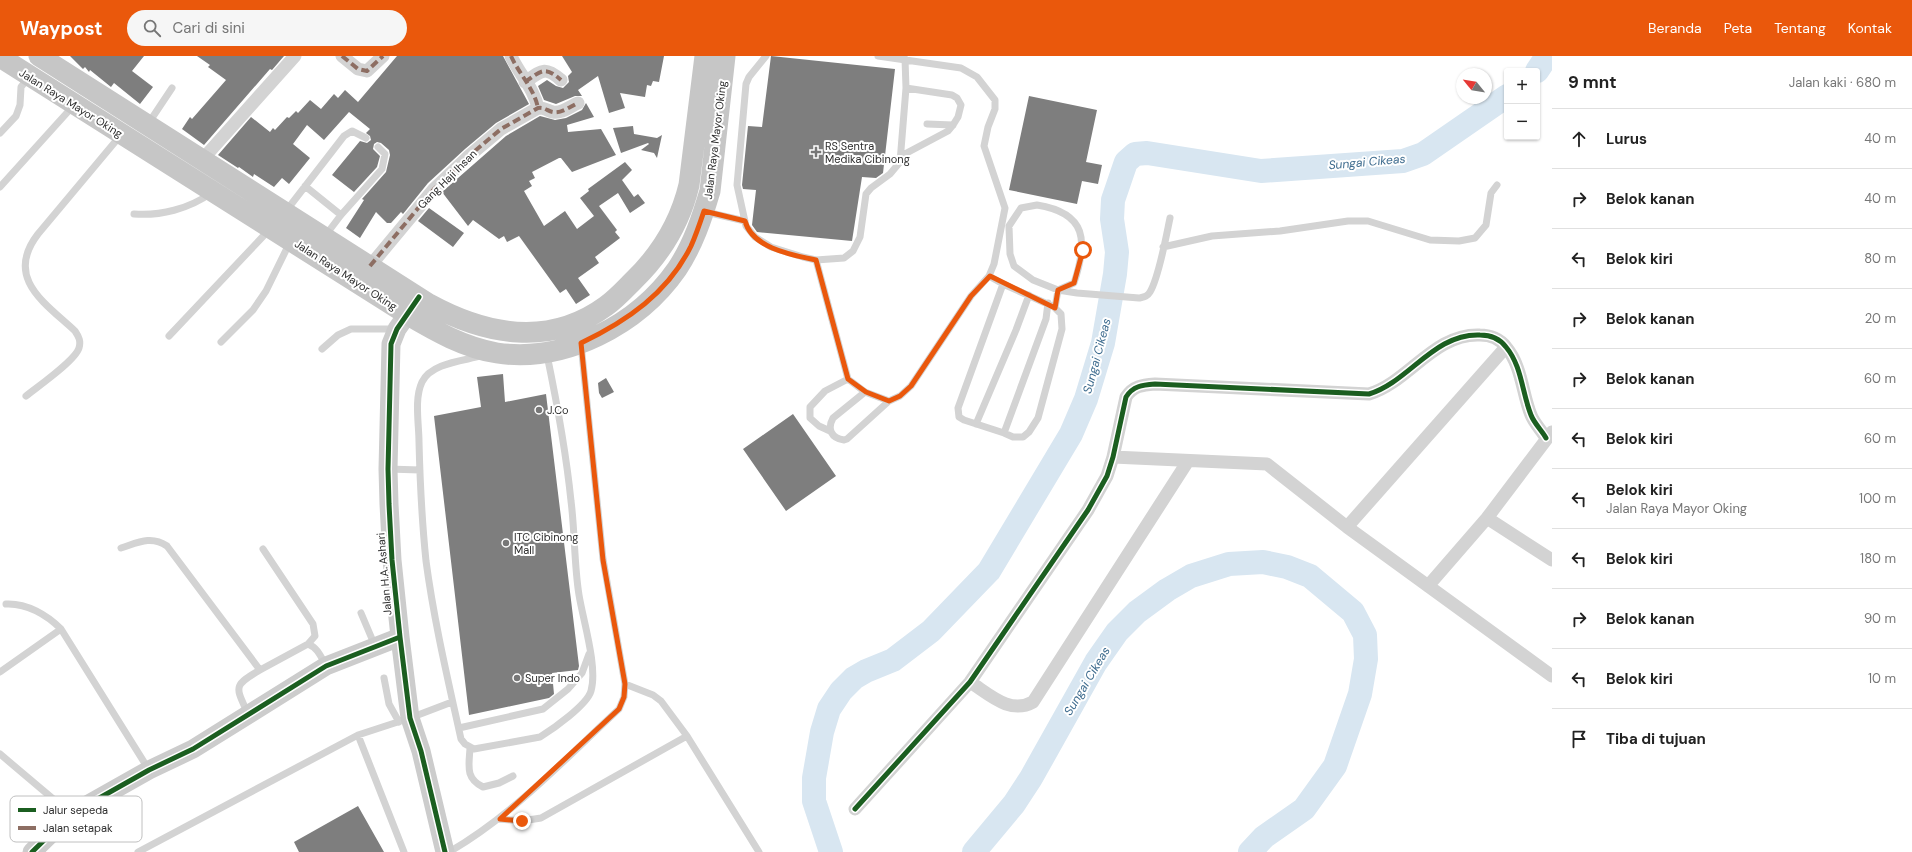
<!DOCTYPE html>
<html lang="id">
<head>
<meta charset="utf-8">
<style>
  :root { --surface:#fff; --page:#f6f6f6; --text:#222; --muted:#767676; --line:#e0e0e0; --accent:#ea580c }
  body { margin:0; font-family:"DM Sans",sans-serif; background:var(--page); color:var(--text) }
  .controls { position:absolute; right:12px; top:12px; display:grid; overflow:hidden; border-radius:4px; box-shadow:0 1px 3px #0004 }
  .controls button { width:36px; height:36px; display:grid; place-items:center; padding:0; border:0; border-bottom:1px solid var(--line); background:var(--surface); color:var(--text); font:20px sans-serif }
  .compass { position:absolute; left:1456px; top:12px; width:36px; height:36px; border-radius:50%; background:var(--surface); box-shadow:0 1px 3px #0004; rotate:300deg }
  .stop { position:absolute; width:12px; height:12px; margin:-9px; border:3px solid #ea580c; border-radius:50%; background:#fff }
  .stop.end { background:#ea580c; border-color:#fff; box-shadow:0 1px 4px #0008 }
  .list { margin:0; padding:0; list-style:none }
  h2 { display:flex; justify-content:space-between; align-items:center; height:52px; margin:0; padding:0 16px; font-size:17px }
  h2 small { font-size:13px; font-weight:400; color:var(--muted) }
  .list li { display:grid; grid-template-columns:26px 1fr auto; gap:12px; align-items:center; box-sizing:border-box; height:60px; padding:0 16px; border-top:1px solid var(--line) }
  .list b { display:block; font-size:15px; white-space:nowrap }
  .list p { margin:0; font-size:13px; white-space:nowrap; color:var(--muted) }
  .list em { font-size:13px; font-style:normal; color:var(--muted) }
  .icon { flex:none; width:22px; height:22px; fill:none; stroke:currentColor; stroke-width:2; stroke-linecap:round; stroke-linejoin:round }
  .map { position:relative; flex:none; width:1552px; height:796px; overflow:hidden }
  header { display:flex; align-items:center; gap:24px; box-sizing:border-box; height:56px; padding:0 20px; background:var(--accent); color:#fff }
  header strong { font-size:19px }
  nav { display:flex; gap:22px; margin-inline-start:auto; font-size:14px }
  .search { width:280px; height:36px; background:var(--page); display:flex; align-items:center; gap:10px; box-sizing:border-box; padding:0 14px; border-radius:22px; color:var(--muted); font-size:15px }
  main { display:flex }
  aside { flex:1; background:var(--surface) }
  .map>svg:first-child { display:block }
  .lines { fill:none; stroke-linecap:round; stroke-linejoin:round }
  .river { stroke:#d8e6f1; stroke-width:24 }
  .building { fill:#7e7e7e }
  .lane { stroke:#d3d3d3; stroke-width:7 }
  .street { stroke:#d3d3d3; stroke-width:13 }
  .secondary { stroke:#ccc; stroke-width:19 }
  .primary { stroke:#c6c6c6; stroke-width:21 }
  .quiet { stroke:#8d6e63; stroke-width:4; stroke-dasharray:8 4; stroke-linecap:butt }
  .cycleway-casing { stroke:#fff; stroke-width:8 }
  .cycleway { stroke:#1b5e20; stroke-width:5 }
  .route { stroke:#ea580c; stroke-width:5 }
  .poi-dot { fill:#777; stroke:#fff; stroke-width:1.5 }
  .labels { text-anchor:middle; dominant-baseline:central; stroke-width:4; stroke-linejoin:round; paint-order:stroke }
  .street-label { font-size:11px; fill:#2e2e2e; stroke:#fff }
  .poi-label { font-size:11px; fill:#2e2e2e; stroke:#fff; text-anchor:start }
  .water-label { font-size:12px; font-style:italic; fill:#3d6b8e; stroke:#fff }
  .key { fill:#fff; stroke:#c0c0c0; stroke-width:1 }
  .key-label { font-size:11px; fill:#2e2e2e }
</style>
</head>
<body>
<header>
<strong>Waypost</strong>
<div class="search"><svg class="icon" aria-label="search" viewBox="0 0 24 24"><circle cx="10" cy="10" r="6"/><path d="M15 15l6 6"/></svg>Cari di sini</div>
<nav><a>Beranda</a><a>Peta</a><a>Tentang</a><a>Kontak</a></nav>
</header>
<main>
<div class="map">
<svg width="1552" height="796" viewBox="0 0 1552 796">
  <rect width="100%" height="100%" fill="#fff"/>
  <g class="lines">
    <path class="river" d="M1537 15 1547 0
      M831 796 814 745V722L822 676 829 653 841 635 854 622 866 615 893 604 931 575 989 515 1071 378 1086 343 1103 287 1115 218 1117 196 1112 163 1113 144 1126 106 1135 98 1147 97 1261 115 1403 105 1423 98 1507 40
      M974 796 1014 748 1031 722 1096 606 1117 576 1137 556 1167 534 1191 520 1229 508 1263 506 1287 511 1310 520 1353 556 1365 579 1366 603 1360 638 1335 710 1304 753 1264 781 1250 796"/>
  </g>
  <path class="building" d="M70 0H144L132 15 153 31 140 48 114 27 111 31 90 14 89 16 85 11 83 13Z
    M197 0H284L272 14 270 13 204 89 182 73 190 61 192 63 226 24 208 11 210 9Z
    M397 0H503L529 48 496 67 465 93 428 127 403 158 401 156 391 167H387L376 156 360 182 346 172 364 144 362 143 386 116 390 99 389 94 381 87 377 86 374 88 373 93 380 100 377 111 354 136 332 119 360 85 367 87 371 84 370 80 366 77 370 73 349 56 324 84 307 69 293 88 310 102 289 128 282 122 274 131 254 118 253 121 239 111 238 112 218 99 251 61 270 76 273 72 275 74 287 61 289 62 296 55 298 57 310 44 321 53 334 38 338 42 345 34 358 46Z
    M562 0H664L659 26 653 25 651 30 647 29 645 41 620 37 625 52 609 57 598 20 578 34 582 40H575L556 48 544 44 538 30 547 24 556 30 563 32 569 26 568 20 572 16Z
    M771 0 895 13 883 117 876 122 862 121 852 185 757 176 752 169 756 134 743 133 742 129 748 70 762 71Z
    M1029 40 1097 54 1086 106 1102 109 1098 128 1082 125 1077 148 1009 134Z
    M586 47 594 61 567 69 568 76 601 73 616 99 572 116 561 102H559L532 116 535 122 529 125 532 130 524 135 544 170 565 155 577 173 594 160 580 142 589 135 588 133 625 106 632 114 622 124 634 141 638 138 645 147 630 157 618 137 599 150 617 174 615 176 620 182 595 201 599 207 578 222 590 239 576 248 566 233 560 237 519 180 507 186 504 180 499 183 473 164 468 170 442 136 506 80 540 60 555 64 566 62 582 54Z
    M633 70 634 78 657 82 662 79 657 102 654 97 641 94 649 88 648 87 621 97 613 72Z
    M429 152 464 177 453 191 418 165Z
    M503 318 505 346 546 338 579 610 578 614 552 617 554 638 549 642 469 659 434 360 481 351 477 321Z
    M606 322 614 336 602 342 599 337 598 327Z
    M793 358 836 420 786 455 743 393Z
    M358 750 384 796H299L294 786Z"/>
  <g class="lines">
    <path class="lane" d="M766 0 749 21 746 28 737 129 746 170 755 181 771 191 803 201 816 204 848 323 865 336 889 345 900 340 911 330 971 240 989 220 994 208 1005 152 984 90 988 71 995 53V44L977 21 961 12 878 0
      M148 68 172 32
      M927 68 953 69
      M0 77 16 60 20 49 21 31 29 21
      M901 100 948 75 953 69 958 61 961 49 957 42 952 39 906 32
      M305 130 341 159
      M0 131 74 49
      M1037 149C1087 157 1088 185 1074 227L1058 234 1033 224 1014 210 1010 198 1009 170 1021 152Z
      M286 155 344 80 352 75 366 82
      M706 156 745 165
      M134 158C160 160 189 153 211 137
      M325 180 341 159 382 113 385 98 378 91
      M1163 191 1212 180 1280 175 1348 165H1368L1430 184 1459 185 1475 182 1486 169 1491 137 1497 129
      M816 204 844 202 853 195 860 181 866 138 871 132 890 118 900 106 906 32 905 3
      M989 220 1003 228 958 352 959 361 964 364 1004 377 1046 263 1048 247
      M1003 228 1052 250
      M169 280 270 173
      M221 286 253 254 266 235 290 186
      M322 293 338 279 351 273H396
      M481 300C463 305 431 307 422 326 414 343 419 368 419 386 420 426 422 466 426 505 434 565 448 624 461 683L465 688 474 693 540 681C553 673 587 649 591 635 598 611 583 564 579 539 574 508 575 476 571 445 566 396 557 347 547 299
      M865 336 833 362C827 373 831 382 844 384L847 383 889 345
      M26 340C37 331 75 305 79 292 81 285 79 281 75 275 45 247 4 222 38 178L120 80
      M976 368 1016 274 1029 239
      M830 375 819 370 810 362V351L825 335 848 323
      M1004 377 1013 381H1023L1029 376 1038 362 1062 273 1061 258 1055 252 1058 234 1077 237 1139 242C1144 241 1147 241 1150 236 1159 221 1166 181 1170 162
      M388 413 420 414
      M121 492C137 487 151 479 167 490L260 614C232 630 236 631 248 658
      M263 493 313 568 315 580 308 588
      M6 548C27 547 47 559 61 573L149 714
      M361 557 375 590
      M260 614 308 588C318 592 321 601 326 610
      M0 616 61 573
      M384 622 389 648 399 666
      M625 628 653 639 661 645 687 680 759 796
      M459 672 543 653 568 633 582 617 589 598
      M358 679 404 796
      M470 692C469 710 465 722 483 731L499 727 513 720
      M0 698 71 758
      M499 763 522 765 541 762 687 680
      M138 796 358 679 410 662 452 646
      M449 796C513 759 565 703 619 653L624 641 625 628 603 503 581 288"/>
    <path class="street" d="M342 0 358 13 367 15 383 0
      M511 0C519 18 534 32 538 52
      M525 26C542 14 545 10 561 24
      M202 104 295 0
      M370 210 434 133 470 99 501 73 538 52C545 51 547 55 553 56 561 58 571 50 578 47
      M1113 401 1267 408 1347 471 1552 620
      M1487 462 1552 504
      M1347 471 1506 291
      M1428 530 1487 462 1552 376
      M970 626C989 638 1010 659 1033 646L1188 405
      M855 753 970 626 1088 454 1107 420 1113 401 1126 341C1133 330 1142 329 1155 328L1369 338C1409 326 1434 277 1480 279 1490 279 1500 283 1506 291 1522 310 1522 337 1531 359 1534 367 1542 375 1546 382"/>
    <path class="secondary" d="M416 246 397 273 391 288 388 413 389 448 392 504 400 581 410 662 421 695 445 796
      M32 796 71 758 149 714 193 693 326 610 400 581"/>
    <path class="primary" d="M39 0 429 248C486 279 550 291 606 250 616 243 625 233 633 225 661 198 680 167 689 129L705 0
      M0 1 408 259C435 275 465 292 497 297 565 307 638 269 677 213 693 189 702 162 710 135L725 0"/>
    <path class="quiet" d="M342 0 358 13 367 15 383 0
      M511 0C519 18 534 32 538 52
      M525 26C542 14 545 10 561 24
      M370 210 434 133 470 99 501 73 538 52C545 51 547 55 553 56 561 58 571 50 578 47"/>
    <g class="cycleway-casing">
      <path id="cycleway" d="M419 241 397 273 391 288 388 413 389 448 392 504 400 581 410 662 421 695 445 796
        M855 753 970 626 1088 454 1107 420 1113 401 1126 341C1133 330 1142 329 1155 328L1369 338C1409 326 1434 277 1480 279 1490 279 1500 283 1506 291 1522 310 1522 337 1531 359 1534 367 1542 375 1546 382
        M32 796 71 758 149 714 193 693 326 610 400 581"/>
    </g>
    <use href="#cycleway" class="cycleway"/>
  </g>
  <g class="lines">
    <path class="route" d="M522 765 500 763 619 653 624 641 625 628 603 504 581 287C627 265 668 237 691 190 696 179 700 167 704 155L745 165C752 192 792 199 816 204L848 323 866 336 889 345 900 340 911 330 971 240 990 220 1055 252 1058 234 1074 227 1083 194"/>
  </g>
  <g class="poi-dot">
    <path d="M814 90h4v4h4v4h-4v4h-4v-4h-4v-4h4z"/>
    <circle cx="539" cy="354" r="4"/>
    <circle cx="506" cy="487" r="4"/>
    <circle cx="517" cy="622" r="4"/>
  </g>
  <g class="labels">
    <g class="street-label">
      <text transform="translate(71 47) rotate(32)">Jalan Raya Mayor Oking</text>
      <text transform="translate(715 84) rotate(-83)">Jalan Raya Mayor Oking</text>
      <text transform="translate(447 123) rotate(-45)">Gang Haji Ihsan</text>
      <text transform="translate(346 219) rotate(33)">Jalan Raya Mayor Oking</text>
      <text transform="translate(384 518) rotate(-95)">Jalan H.A. Ashari</text>
    </g>
    <g class="poi-label">
      <text x="825" y="90">RS Sentra<tspan x="825" dy="13">Medika Cibinong</tspan></text>
      <text x="547" y="354">J.Co</text>
      <text x="514" y="481">ITC Cibinong<tspan x="514" dy="13">Mall</tspan></text>
      <text x="525" y="622">Super Indo</text>
    </g>
    <g class="water-label">
      <text transform="translate(1367 106) rotate(-5)">Sungai Cikeas</text>
      <text transform="translate(1097 300) rotate(-75)">Sungai Cikeas</text>
      <text transform="translate(1087 625) rotate(-59)">Sungai Cikeas</text>
    </g>
  </g>
  <rect x="10" y="740" width="132" height="46" rx="6" class="key"/>
  <rect x="18" y="752" width="18" height="4" fill="#1b5e20"/>
  <rect x="18" y="770" width="18" height="4" fill="#8d6e63"/>
  <g class="key-label">
    <text x="43" y="758">Jalur sepeda</text>
    <text x="43" y="776">Jalan setapak</text>
  </g>
</svg>
<div class="controls">
<button>+</button>
<button>−</button>
</div>
<svg class="compass" viewBox="-18 -18 36 36"><path d="M0-13l5 13h-10z" fill="#e53935"/><path d="M0 13l5-13h-10z" fill="#767676"/></svg>
<div class="stop" style="left:1083px;top:194px"></div>
<div class="stop end" style="left:522px;top:765px"></div>
</div>
<aside>
<h2>9 mnt<small>Jalan kaki · 680 m</small></h2>
<ul class="list">
<li><svg class="icon" aria-label="ahead" viewBox="0 0 24 24"><path d="M12 20V5M6 11l6-6 6 6"/></svg><div><b>Lurus</b></div><em>40 m</em></li>
<li><svg class="icon" aria-label="right" viewBox="0 0 24 24"><path d="M7 20v-9h11M14 6l5 5-5 5"/></svg><div><b>Belok kanan</b></div><em>40 m</em></li>
<li><svg class="icon" aria-label="left" viewBox="0 0 24 24"><path d="M17 20v-9H6M10 6l-5 5 5 5"/></svg><div><b>Belok kiri</b></div><em>80 m</em></li>
<li><svg class="icon" aria-label="right" viewBox="0 0 24 24"><path d="M7 20v-9h11M14 6l5 5-5 5"/></svg><div><b>Belok kanan</b></div><em>20 m</em></li>
<li><svg class="icon" aria-label="right" viewBox="0 0 24 24"><path d="M7 20v-9h11M14 6l5 5-5 5"/></svg><div><b>Belok kanan</b></div><em>60 m</em></li>
<li><svg class="icon" aria-label="left" viewBox="0 0 24 24"><path d="M17 20v-9H6M10 6l-5 5 5 5"/></svg><div><b>Belok kiri</b></div><em>60 m</em></li>
<li><svg class="icon" aria-label="left" viewBox="0 0 24 24"><path d="M17 20v-9H6M10 6l-5 5 5 5"/></svg><div><b>Belok kiri</b><p>Jalan Raya Mayor Oking</p></div><em>100 m</em></li>
<li><svg class="icon" aria-label="left" viewBox="0 0 24 24"><path d="M17 20v-9H6M10 6l-5 5 5 5"/></svg><div><b>Belok kiri</b></div><em>180 m</em></li>
<li><svg class="icon" aria-label="right" viewBox="0 0 24 24"><path d="M7 20v-9h11M14 6l5 5-5 5"/></svg><div><b>Belok kanan</b></div><em>90 m</em></li>
<li><svg class="icon" aria-label="left" viewBox="0 0 24 24"><path d="M17 20v-9H6M10 6l-5 5 5 5"/></svg><div><b>Belok kiri</b></div><em>10 m</em></li>
<li><svg class="icon" aria-label="arrive" viewBox="0 0 24 24"><path d="M6 21V4h12l-3 4 3 4H6"/></svg><div><b>Tiba di tujuan</b></div></li>
</ul>
</aside>
</main>
</body>
</html>
